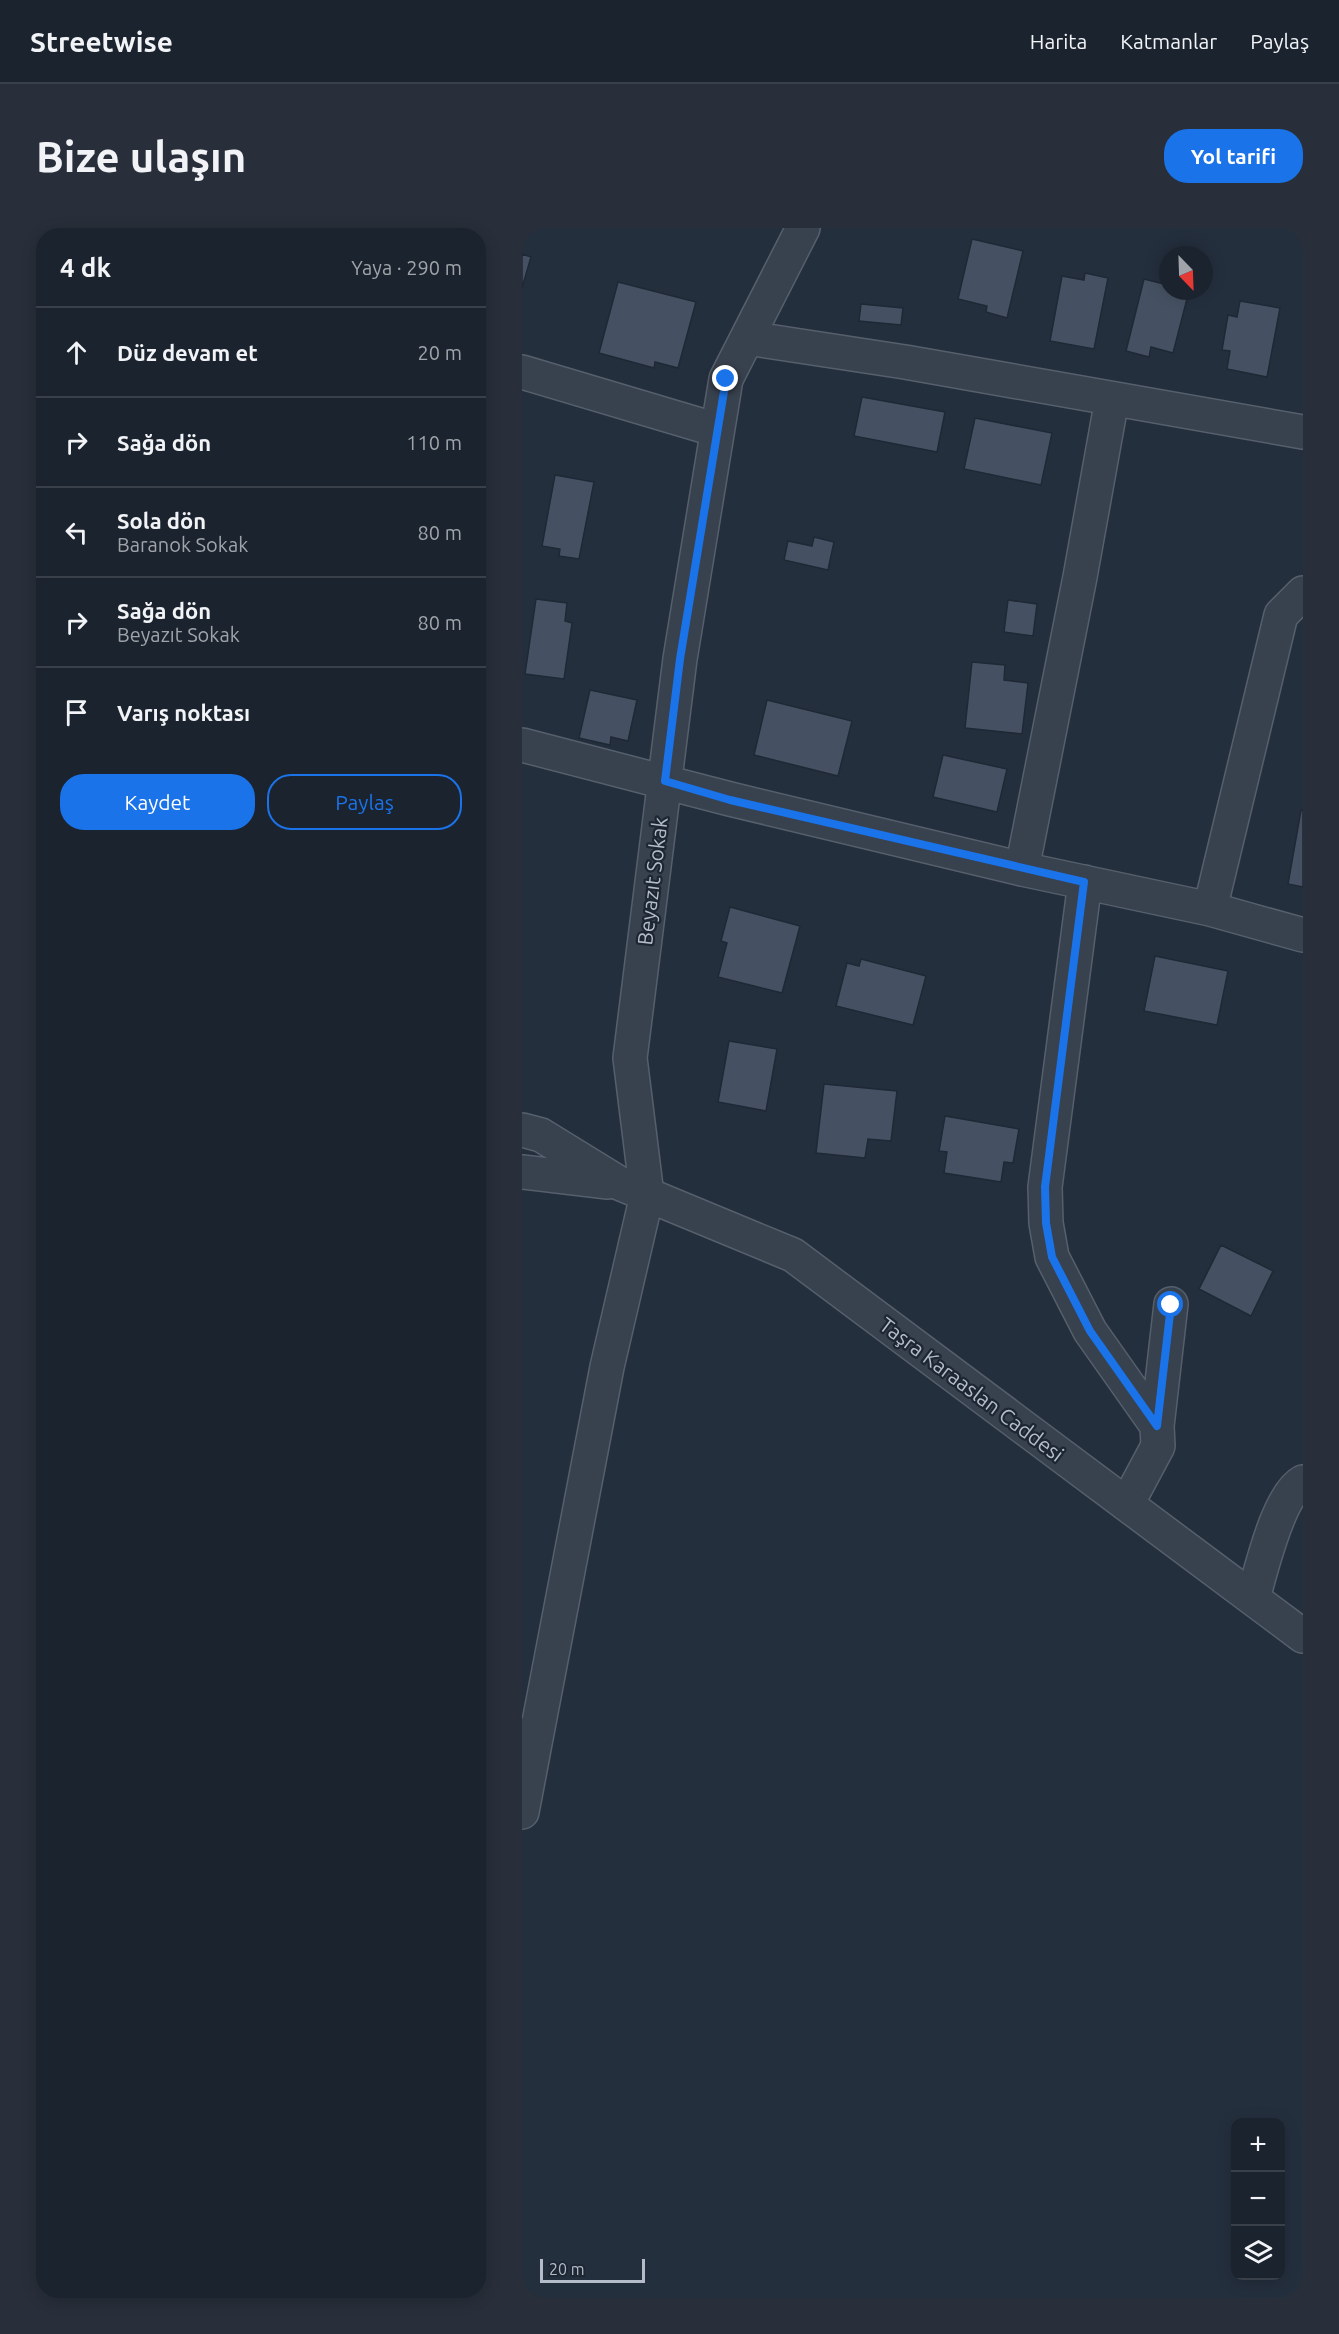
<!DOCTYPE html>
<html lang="tr">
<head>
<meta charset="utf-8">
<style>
  :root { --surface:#1b232e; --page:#282f3a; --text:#f1f3f6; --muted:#a0a4aa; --line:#39404a; --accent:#1a73e8 }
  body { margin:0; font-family:Ubuntu,sans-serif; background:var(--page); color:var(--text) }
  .controls { position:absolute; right:18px; bottom:18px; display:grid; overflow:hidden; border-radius:12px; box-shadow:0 3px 15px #0003 }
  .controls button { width:54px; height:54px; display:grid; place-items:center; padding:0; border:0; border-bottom:2px solid var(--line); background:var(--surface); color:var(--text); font:30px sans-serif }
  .compass { position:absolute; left:637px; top:18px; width:54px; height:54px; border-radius:50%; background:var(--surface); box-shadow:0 3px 15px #0003; rotate:157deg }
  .scale { position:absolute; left:18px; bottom:15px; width:105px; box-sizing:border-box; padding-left:6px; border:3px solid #b4bcc9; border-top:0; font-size:16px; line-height:21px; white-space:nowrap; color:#b4bcc9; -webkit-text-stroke:4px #1d2633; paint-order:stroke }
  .stop { position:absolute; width:18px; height:18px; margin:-14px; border:4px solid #1a73e8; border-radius:50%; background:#fff }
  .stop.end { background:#1a73e8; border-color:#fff; box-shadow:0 2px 6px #0008 }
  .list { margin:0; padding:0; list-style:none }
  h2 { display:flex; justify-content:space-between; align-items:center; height:78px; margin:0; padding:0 24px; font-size:26px }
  h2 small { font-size:20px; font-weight:400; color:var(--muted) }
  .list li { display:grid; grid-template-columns:39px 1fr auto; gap:18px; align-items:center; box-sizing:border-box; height:90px; padding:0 24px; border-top:2px solid var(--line) }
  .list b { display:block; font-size:22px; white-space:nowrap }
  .list p { margin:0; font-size:20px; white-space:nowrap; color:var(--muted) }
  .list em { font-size:20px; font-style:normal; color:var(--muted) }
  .actions { display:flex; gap:12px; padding:18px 24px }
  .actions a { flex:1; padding:14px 0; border:2px solid var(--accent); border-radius:24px; text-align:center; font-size:21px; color:var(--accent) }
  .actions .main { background:var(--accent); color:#fff }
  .icon { flex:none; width:33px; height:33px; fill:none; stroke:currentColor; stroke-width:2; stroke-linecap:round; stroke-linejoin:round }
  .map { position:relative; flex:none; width:781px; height:2070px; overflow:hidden; border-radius:24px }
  header { display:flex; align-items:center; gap:36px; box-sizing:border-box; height:84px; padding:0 30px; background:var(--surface); border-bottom:2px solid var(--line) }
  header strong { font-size:28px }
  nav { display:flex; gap:33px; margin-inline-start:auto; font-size:21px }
  .intro { display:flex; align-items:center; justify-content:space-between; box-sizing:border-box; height:144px; padding:0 36px }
  h1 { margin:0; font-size:42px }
  .button { padding:15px 27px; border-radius:24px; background:var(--accent); color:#fff; font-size:21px; font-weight:700 }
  main { display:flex; gap:36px; padding:0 36px }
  aside { flex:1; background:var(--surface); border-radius:24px; box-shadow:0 3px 15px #0003 }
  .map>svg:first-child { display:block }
  .building { fill:#455162; stroke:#1f2835; stroke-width:1.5 }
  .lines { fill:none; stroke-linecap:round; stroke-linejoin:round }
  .minor-casing { stroke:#565f6c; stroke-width:36 }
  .tertiary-casing { stroke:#565f6c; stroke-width:36 }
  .minor { stroke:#38414e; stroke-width:33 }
  .tertiary { stroke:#38414e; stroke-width:33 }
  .route { stroke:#1a73e8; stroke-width:8 }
  .labels { text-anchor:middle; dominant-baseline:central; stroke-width:4.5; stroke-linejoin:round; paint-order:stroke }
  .street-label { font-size:21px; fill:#b4bcc9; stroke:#1d2633 }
</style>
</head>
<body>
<header>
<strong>Streetwise</strong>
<nav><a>Harita</a><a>Katmanlar</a><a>Paylaş</a></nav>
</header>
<div class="intro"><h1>Bize ulaşın</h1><a class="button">Yol tarifi</a></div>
<main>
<aside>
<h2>4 dk<small>Yaya · 290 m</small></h2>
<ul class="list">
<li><svg class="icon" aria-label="ahead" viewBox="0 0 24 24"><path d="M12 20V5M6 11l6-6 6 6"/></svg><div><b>Düz devam et</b></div><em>20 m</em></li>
<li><svg class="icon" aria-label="right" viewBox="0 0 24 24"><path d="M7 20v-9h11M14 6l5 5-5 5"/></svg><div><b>Sağa dön</b></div><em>110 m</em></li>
<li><svg class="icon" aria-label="left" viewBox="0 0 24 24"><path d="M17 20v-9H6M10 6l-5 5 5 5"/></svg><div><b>Sola dön</b><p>Baranok Sokak</p></div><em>80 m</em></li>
<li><svg class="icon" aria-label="right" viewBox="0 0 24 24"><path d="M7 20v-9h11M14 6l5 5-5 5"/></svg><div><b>Sağa dön</b><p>Beyazıt Sokak</p></div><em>80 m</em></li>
<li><svg class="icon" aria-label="arrive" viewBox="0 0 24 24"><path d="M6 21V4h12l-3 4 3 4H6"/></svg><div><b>Varış noktası</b></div></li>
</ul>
<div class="actions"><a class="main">Kaydet</a><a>Paylaş</a></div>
</aside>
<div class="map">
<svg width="781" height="2070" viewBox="0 0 781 2070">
  <rect width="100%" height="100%" fill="#242f3e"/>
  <path class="building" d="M450 11 501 23 485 90 464 84 465 78 436 71Z
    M0 26 9 29 0 60Z
    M563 45 586 50 572 121 528 113 540 48 562 52Z
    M622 51 646 57V63H667L651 125 629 119 627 129 604 123Z
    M96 54 174 74 156 140 133 134 132 140 77 125Z
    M718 73 758 80 745 149 705 141 708 123 700 122 706 87 715 89Z
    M339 76 381 80 379 97 337 93Z
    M340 169 423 184 415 224 332 208Z
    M453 190 530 205 519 257 442 241Z
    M33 247 72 254 57 331 37 328 38 321 20 318Z
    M292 309 312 314 306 342 262 332 266 313 290 318Z
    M14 371 45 375 43 393 50 395 42 451 3 446Z
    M486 372 515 376 511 408 482 404Z
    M450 434 483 437 482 452 506 455 500 506 443 500Z
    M68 462 115 472 106 513 89 509 88 517 57 510Z
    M245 472 330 493 316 548 232 527Z
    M421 527 485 541 475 584 411 569Z
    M779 582H781V659L766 656Z
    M208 679 278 698 260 765 196 749 205 715 199 713Z
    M633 728 706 743 695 797 622 783Z
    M339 731 404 748 391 797 314 778 325 735 337 738Z
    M207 813 255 821 244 883 196 874Z
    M302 856 375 863 369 913 346 911 343 930 294 925Z
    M423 888 497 901 491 935 482 934 479 954 422 945 425 924 417 923Z
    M699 1017 751 1043 729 1088 677 1061Z"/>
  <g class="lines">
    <g class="minor-casing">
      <path id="minor" d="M225 110 383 134 781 204
        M0 144 195 202
        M0 517 208 571 500 641 688 681 781 707
        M500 641 558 349 590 171
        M563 654 523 959 524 995 530 1029 568 1103 635 1198 636 1218 605 1276
        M688 681 759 387 781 365
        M635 1198 649 1076
        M731 1370C739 1343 756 1267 781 1254
        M0 1507 14 1510 0 1584
        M14 1510 85 1139 125 967 108 830 158 431 204 151 281 0"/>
    </g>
    <g class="tertiary-casing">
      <path id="tertiary" d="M0 902 19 907 97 955 271 1027 781 1408
        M0 944 86 954"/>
    </g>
    <use href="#minor" class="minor"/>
    <use href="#tertiary" class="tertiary"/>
  </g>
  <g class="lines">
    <path class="route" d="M204 151 158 431 143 553 208 572 562 654 523 959 524 995 530 1029 568 1103 635 1198 649 1077"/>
  </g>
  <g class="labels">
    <g class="street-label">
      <text transform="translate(130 653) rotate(-83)">Beyazıt Sokak</text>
      <text transform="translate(450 1161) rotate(37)">Taşra Karaaslan Caddesi</text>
    </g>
  </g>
</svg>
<div class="controls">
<button>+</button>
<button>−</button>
<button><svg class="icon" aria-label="layers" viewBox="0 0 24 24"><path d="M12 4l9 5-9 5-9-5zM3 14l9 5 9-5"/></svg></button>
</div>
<svg class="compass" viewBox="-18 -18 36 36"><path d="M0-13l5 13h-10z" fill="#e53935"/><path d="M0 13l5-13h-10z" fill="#a0a4aa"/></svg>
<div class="scale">20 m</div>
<div class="stop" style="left:649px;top:1077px"></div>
<div class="stop end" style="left:204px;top:151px"></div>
</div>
</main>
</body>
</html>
